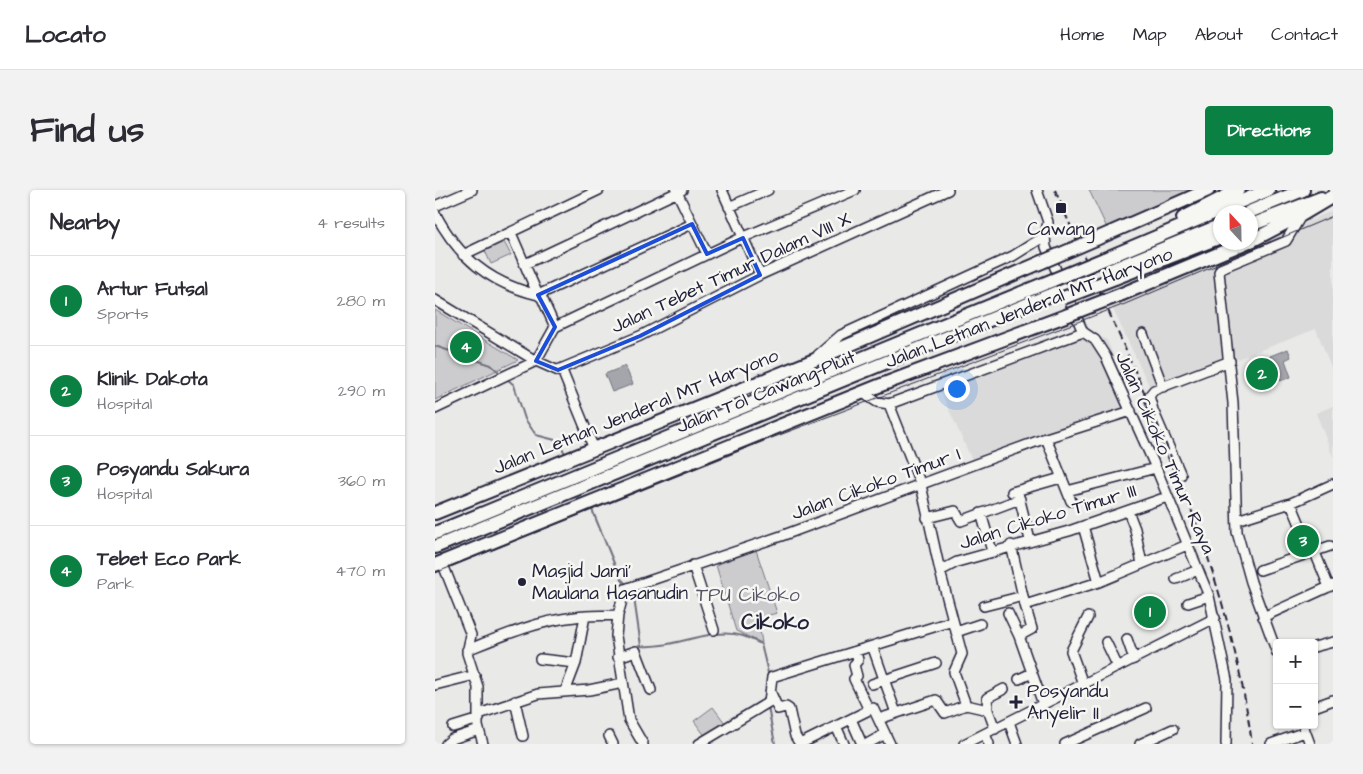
<!DOCTYPE html>
<html lang="en">
<head>
<meta charset="utf-8">
<style>
  :root { --surface:#fff; --page:#f2f2f3; --text:#2b2b33; --muted:#7c7c81; --line:#e1e1e2; --accent:#0b8043 }
  body { margin:0; font-family:"Architects Daughter",sans-serif; background:var(--page); color:var(--text) }
  .controls { position:absolute; right:15px; bottom:15px; display:grid; overflow:hidden; border-radius:5px; box-shadow:0 1px 4px #0004 }
  .controls button { width:45px; height:45px; display:grid; place-items:center; padding:0; border:0; border-bottom:1px solid var(--line); background:var(--surface); color:var(--text); font:25px sans-serif }
  .compass { position:absolute; left:778px; top:15px; width:45px; height:45px; border-radius:50%; background:var(--surface); box-shadow:0 1px 4px #0004; rotate:338deg }
  .you { position:absolute; left:521px; top:198px; width:18px; height:18px; margin:-12px; border:4px solid #fff; border-radius:50%; background:#1a73e8; box-shadow:0 0 0 8px #1a73e833 }
  .badge { display:grid; place-items:center; width:32px; height:32px; border-radius:50%; background:var(--accent); color:#fff; font-size:16px; font-weight:700 }
  .pin { position:absolute; translate:-50% -50%; border:2px solid #fff; box-shadow:0 1px 5px #0006 }
  .list { margin:0; padding:0; list-style:none }
  h2 { display:flex; justify-content:space-between; align-items:center; height:65px; margin:0; padding:0 20px; font-size:21px }
  h2 small { font-size:16px; font-weight:400; color:var(--muted) }
  .list li { display:grid; grid-template-columns:32px 1fr auto; gap:15px; align-items:center; box-sizing:border-box; height:90px; padding:0 20px; border-top:1px solid var(--line) }
  .list b { display:block; font-size:19px; white-space:nowrap }
  .list p { margin:0; font-size:16px; white-space:nowrap; color:var(--muted) }
  .list em { font-size:16px; font-style:normal; color:var(--muted) }
  .map { position:relative; flex:none; width:898px; height:554px; overflow:hidden; border-radius:5px }
  header { display:flex; align-items:center; gap:30px; box-sizing:border-box; height:70px; padding:0 25px; background:var(--surface); border-bottom:1px solid var(--line) }
  header strong { font-size:24px }
  nav { display:flex; gap:28px; margin-inline-start:auto; font-size:18px }
  .intro { display:flex; align-items:center; justify-content:space-between; box-sizing:border-box; height:120px; padding:0 30px }
  h1 { margin:0; font-size:35px }
  .button { padding:12px 22px; border-radius:5px; background:var(--accent); color:#fff; font-size:18px; font-weight:700 }
  main { display:flex; gap:30px; padding:0 30px }
  aside { flex:1; background:var(--surface); border-radius:5px; box-shadow:0 1px 4px #0004 }
  .map>svg:first-child { display:block }
  .built { fill:#dadada }
  .green { fill:#ccccce; stroke:#777784 }
  .water { fill:#a5a5ac; stroke:#71717f }
  .lines { fill:none; stroke-linecap:round; stroke-linejoin:round }
  .stream { stroke:#71717f; stroke-width:2 }
  .minor-casing { stroke:#22223b; stroke-width:12 }
  .highway-casing { stroke:#22223b; stroke-width:16 }
  .minor { stroke:#f6f6f2; stroke-width:9 }
  .highway { stroke:#f6f6f2; stroke-width:12 }
  .tram { stroke:#22223b; stroke-width:1 }
  .rail { stroke:#22223b; stroke-width:2; stroke-dasharray:8 4; stroke-linecap:butt }
  .highway-bridge-casing { stroke:#22223b; stroke-width:16; stroke-linecap:butt }
  .highway-bridge { stroke:#f6f6f2; stroke-width:12 }
  .marked { fill:none; stroke:#1d4ed8; stroke-width:4; stroke-linejoin:round }
  .poi-dot { fill:#22223b; stroke:#f6f6f2; stroke-width:2 }
  .labels { text-anchor:middle; dominant-baseline:central; stroke-width:5; stroke-linejoin:round; paint-order:stroke }
  .poi-label { font-size:19px; fill:#22223b; stroke:#f6f6f2; text-anchor:start }
  .street-label { font-size:19px; fill:#22223b; stroke:#f6f6f2 }
  .park-label { font-size:19px; fill:#555567; stroke:#f6f6f2 }
  .quarter-label { font-size:21px; font-weight:bold; fill:#22223b; stroke:#f6f6f2 }
</style>
</head>
<body>
<header>
<strong>Locato</strong>
<nav><a>Home</a><a>Map</a><a>About</a><a>Contact</a></nav>
</header>
<div class="intro"><h1>Find us</h1><a class="button">Directions</a></div>
<main>
<aside>
<h2>Nearby<small>4 results</small></h2>
<ul class="list">
<li><span class="badge">1</span><div><b>Artur Futsal</b><p>Sports</p></div><em>280 m</em></li>
<li><span class="badge">2</span><div><b>Klinik Dakota</b><p>Hospital</p></div><em>290 m</em></li>
<li><span class="badge">3</span><div><b>Posyandu Sakura</b><p>Hospital</p></div><em>360 m</em></li>
<li><span class="badge">4</span><div><b>Tebet Eco Park</b><p>Park</p></div><em>470 m</em></li>
</ul>
</aside>
<div class="map">
<svg width="898" height="554" viewBox="0 0 898 554">
  <rect width="100%" height="100%" fill="#e9e9e7"/>
  <filter id="ink" filterUnits="userSpaceOnUse"><feTurbulence type="fractalNoise" baseFrequency=".02" numOctaves="2"/><feDisplacementMap in="SourceGraphic" scale="10" xChannelSelector="R" yChannelSelector="G"/><feConvolveMatrix kernelMatrix="1 2 1 2 8 2 1 2 1" color-interpolation-filters="sRGB"/></filter>
  <g filter="url(#ink)">
    <path class="built" d="M898 20V182L881 139 717 202 676 115 814 59Z
      M646 144H659L672 150 698 215 624 238 542 281 504 198Z
      M898 216V267L881 223Z"/>
    <path class="green" d="M654 0H770L673 40Z
      M69 52 76 65 56 74 50 61Z
      M0 120 83 170 0 210Z
      M321 360 342 423 323 428 327 453 301 441 281 375Z
      M278 517 290 533 271 547 259 531Z"/>
    <path class="water" d="M853 159 856 167 850 170 856 187 845 191 835 166Z
      M190 176 198 194 177 202 170 184Z"/>
    <g class="lines">
      <path class="stream" d="M0 156 56 175 66 184
        M71 188 79 195 90 229 101 245 124 251 131 266
        M156 317 185 388 193 396
        M198 401 206 456C240 459 276 436 308 446 314 448 320 451 326 454L334 487
        M333 517 340 554"/>
      <g class="minor-casing">
        <path id="minor" d="M241 0 272 64
          M287 0 325 85
          M602 0 613 32 610 46 611 57 648 142
          M0 16 37 0
          M294 17 333 0
          M0 23C23 67 54 93 103 105L257 34
          M76 43 103 105 107 108 120 137
          M28 65 164 0
          M90 74 247 0
          M0 110 101 171 128 183 159 259
          M648 142 660 150 671 167 721 278 774 406 792 490 791 554
          M708 144 728 197
          M383 165 406 145 578 66 610 46
          M123 180 205 146 325 85 513 0
          M428 203 442 212 454 214 648 142
          M454 214 486 295 505 381 527 464 519 482 531 515 553 520 560 539
          M0 219 101 171 120 137 302 50 420 0
          M611 248 636 311
          M746 285 718 220 714 206 719 200 795 171
          M632 301 721 278
          M577 302 626 288
          M583 303 595 350
          M856 313 876 361
          M693 321 700 339 707 374
          M546 323 557 361
          M492 328 520 321 526 331 585 309
          M802 330 856 313 898 294
          M648 336 664 392
          M576 355 590 415 664 392 752 355
          M879 360 894 397
          M7 372 36 445 32 463 43 497V536L48 554
          M258 375 279 440
          M825 380 895 356
          M505 381 522 372 634 341 732 307
          M741 389 763 380
          M753 413 774 406
          M590 415 597 439 584 446 608 514
          M549 416 588 406
          M573 423 584 446
          M828 427 898 395
          M521 442 545 434
          M692 449 699 469
          M671 452 683 477
          M879 457 898 452
          M438 458 461 523
          M32 460C67 446 102 431 140 427 154 425 168 426 183 425
          M421 462 423 470 419 475 422 486 419 489 434 520
          M842 463 816 392 802 342 798 213 784 82 786 78 851 51 866 26
          M183 467 201 461 216 500
          M105 469 141 473
          M584 489 597 483
          M437 494 501 473
          M648 494 636 461 653 427
          M0 495 40 485
          M130 502 141 473 150 426
          M336 503 343 519 351 517 354 519 360 546 365 554
          M80 511 88 546
          M879 517 898 510
          M553 520 552 508 569 499
          M44 524 103 504 154 500 188 493
          M416 529 427 554
          M444 529 501 510 510 523 531 515
          M574 532 582 554
          M868 535 875 554
          M401 536 409 554
          M18 537 44 529
          M550 544 554 554
          M174 546 178 554
          M11 554 17 549 44 540
          M208 554 194 530 181 446 183 425 190 399 346 346 611 248 696 221
          M264 554 334 512 337 487 518 431
          M365 554 438 518 455 554
          M432 554 450 544
          M529 554 780 428
          M630 554 711 518
          M705 554 738 539
          M836 554 870 542"/>
      </g>
      <g class="highway-casing">
        <path id="highway" d="M814 22 868 0
          M748 28 803 0
          M816 35 886 8
          M661 49 773 0
          M816 51 866 25 898 6
          M669 69 833 0
          M676 80 786 35
          M680 88 786 47
          M687 104 812 52
          M0 323 377 171 607 72
          M0 343 618 90
          M0 357 625 101
          M0 375 446 195 633 125"/>
      </g>
      <use href="#minor" class="minor"/>
      <use href="#highway" class="highway"/>
      <path class="tram" d="M0 383 334 249 690 114 898 26"/>
      <path class="rail" d="M620 0C697 180 791 358 817 554"/>
      <g class="highway-bridge-casing">
        <path id="highway-bridge" d="M607 72 661 49
          M618 90 669 69
          M628 108 680 88
          M633 125 687 104"/>
      </g>
      <use href="#highway-bridge" class="highway-bridge"/>
    </g>
  </g>
  <path class="marked" d="M257 34 272 64 308 48 325 85 205 146 123 180 101 171 120 137 103 105Z"/>
  <g class="poi-dot">
    <rect x="620" y="12" width="12" height="12" rx="2.5"/>
    <circle cx="87" cy="392" r="5"/>
    <path d="M578.5 504.5h5v5h5v5h-5v5h-5v-5h-5v-5h5z"/>
  </g>
  <g class="labels">
    <g class="poi-label">
      <text x="626" y="39" text-anchor="middle">Cawang</text>
      <text x="97" y="381">Masjid Jami'<tspan x="97" dy="22">Maulana Hasanudin</tspan></text>
      <text x="592" y="501">Posyandu<tspan x="592" dy="22">Anyelir II</tspan></text>
    </g>
    <g class="street-label">
      <text transform="translate(296 83) rotate(-25)">Jalan Tebet Timur Dalam VIII X</text>
      <text transform="translate(594 118) rotate(-21)">Jalan Letnan Jenderal MT Haryono</text>
      <text transform="translate(331 202) rotate(-22)">Jalan Tol Cawang–Pluit</text>
      <text transform="translate(201 222) rotate(-22)">Jalan Letnan Jenderal MT Haryono</text>
      <text transform="translate(730 263) rotate(66)">Jalan Cikoko Timur Raya</text>
      <text transform="translate(441 294) rotate(-20)">Jalan Cikoko Timur I</text>
      <text transform="translate(613 327) rotate(-17)">Jalan Cikoko Timur III</text>
    </g>
    <g class="park-label">
      <text x="313" y="405">TPU Cikoko</text>
    </g>
    <g class="quarter-label">
      <text x="340" y="432">Cikoko</text>
    </g>
  </g>
</svg>
<div class="controls">
<button>+</button>
<button>−</button>
</div>
<svg class="compass" viewBox="-18 -18 36 36"><path d="M0-13l5 13h-10z" fill="#e53935"/><path d="M0 13l5-13h-10z" fill="#7c7c81"/></svg>
<div class="you"></div>
<div class="pin badge" style="left:715px;top:422px">1</div>
<div class="pin badge" style="left:827px;top:184px">2</div>
<div class="pin badge" style="left:868px;top:351px">3</div>
<div class="pin badge" style="left:31px;top:157px">4</div>
</div>
</main>
</body>
</html>
